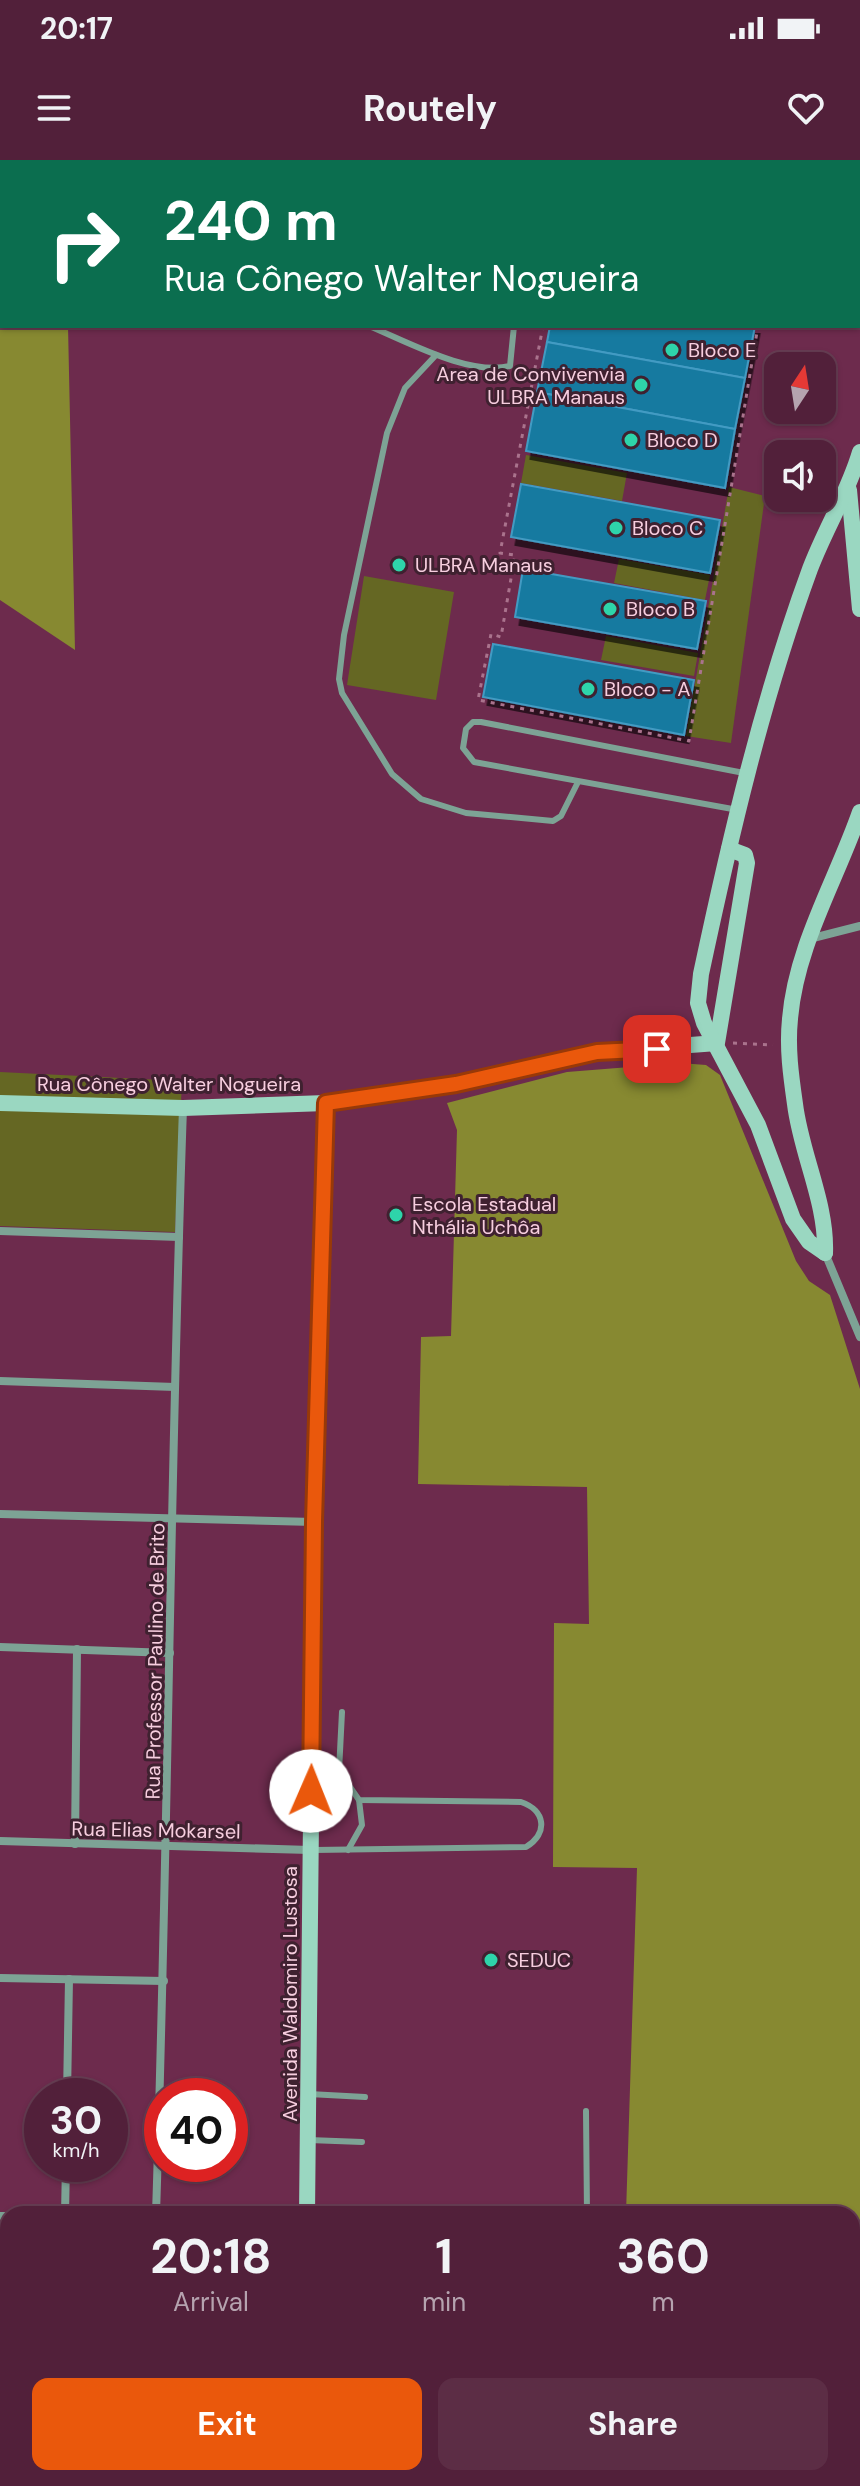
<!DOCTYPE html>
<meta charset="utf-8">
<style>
body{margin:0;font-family:"DM Sans",sans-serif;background:#5c2d45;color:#f1f3f6;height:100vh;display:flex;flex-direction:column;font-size:30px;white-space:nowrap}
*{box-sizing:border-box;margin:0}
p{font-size:26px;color:#b5a3af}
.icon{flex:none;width:44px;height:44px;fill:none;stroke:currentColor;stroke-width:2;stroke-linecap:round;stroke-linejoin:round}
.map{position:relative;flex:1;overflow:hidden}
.details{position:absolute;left:0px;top:2046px;width:860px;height:280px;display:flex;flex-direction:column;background:#52203a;border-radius:24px 24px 0 0;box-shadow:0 2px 6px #0004,0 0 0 2px #683e54}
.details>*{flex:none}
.top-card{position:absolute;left:0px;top:0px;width:860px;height:168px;box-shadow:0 2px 6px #0004,0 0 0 2px #683e54;background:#0b6e4f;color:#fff;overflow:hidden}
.needle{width:52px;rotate:12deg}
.tools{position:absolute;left:764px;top:192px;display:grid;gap:16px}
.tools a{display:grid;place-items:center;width:72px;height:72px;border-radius:16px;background:#52203a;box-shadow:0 2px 6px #0004,0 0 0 2px #683e54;font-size:40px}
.speed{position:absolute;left:24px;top:1918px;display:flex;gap:16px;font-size:40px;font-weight:700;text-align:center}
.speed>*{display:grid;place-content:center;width:104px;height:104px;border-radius:50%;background:#52203a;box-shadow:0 2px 6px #0004,0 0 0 2px #683e54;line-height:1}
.speed small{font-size:20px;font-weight:400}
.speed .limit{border:12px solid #d22;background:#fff;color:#111}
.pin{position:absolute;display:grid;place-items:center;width:68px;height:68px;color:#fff;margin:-34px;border-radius:16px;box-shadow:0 4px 12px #0006}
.me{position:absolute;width:88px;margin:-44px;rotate:1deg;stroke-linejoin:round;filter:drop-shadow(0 0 6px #0008)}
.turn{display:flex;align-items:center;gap:28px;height:168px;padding:0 32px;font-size:36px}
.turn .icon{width:104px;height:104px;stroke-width:2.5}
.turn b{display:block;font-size:56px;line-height:68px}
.eta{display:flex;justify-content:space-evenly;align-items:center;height:136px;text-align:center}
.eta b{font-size:48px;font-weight:700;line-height:56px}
.cta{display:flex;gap:16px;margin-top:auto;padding:16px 32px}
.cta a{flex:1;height:92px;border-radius:16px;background:#ea580c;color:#fff;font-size:32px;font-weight:700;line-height:92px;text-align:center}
.cta a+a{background:#5c2d45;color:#f1f3f6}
.status{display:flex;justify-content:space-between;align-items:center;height:56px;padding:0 40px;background:#52203a;direction:ltr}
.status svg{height:22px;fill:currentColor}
header{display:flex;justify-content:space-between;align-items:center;height:104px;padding:0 32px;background:#52203a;font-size:36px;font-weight:700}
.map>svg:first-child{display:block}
.green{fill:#656723}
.forest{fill:#878931}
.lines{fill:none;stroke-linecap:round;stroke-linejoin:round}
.stream{stroke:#332263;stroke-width:6}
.building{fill:#197aa0;stroke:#439bc3;stroke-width:2;filter:url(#shadow)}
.path{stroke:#aa738d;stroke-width:3;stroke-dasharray:4 6;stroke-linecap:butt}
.lane{stroke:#7da395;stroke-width:6}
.street{stroke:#7da395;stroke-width:8}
.secondary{stroke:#9ad7c1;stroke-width:16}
.route-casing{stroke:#983908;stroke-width:20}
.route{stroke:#ea580c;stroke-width:14}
.poi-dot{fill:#2ed4aa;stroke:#3f2130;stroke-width:3}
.labels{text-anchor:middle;stroke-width:6;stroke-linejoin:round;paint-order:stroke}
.poi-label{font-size:20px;fill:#f7cedf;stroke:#3f2130;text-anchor:start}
.street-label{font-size:20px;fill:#f7cedf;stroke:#3f2130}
</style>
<div class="status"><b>20:17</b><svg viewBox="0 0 49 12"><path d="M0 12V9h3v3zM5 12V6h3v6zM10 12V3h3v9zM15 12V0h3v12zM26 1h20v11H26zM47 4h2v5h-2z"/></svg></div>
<header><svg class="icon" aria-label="menu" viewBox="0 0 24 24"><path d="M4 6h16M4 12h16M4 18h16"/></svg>Routely<svg class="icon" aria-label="heart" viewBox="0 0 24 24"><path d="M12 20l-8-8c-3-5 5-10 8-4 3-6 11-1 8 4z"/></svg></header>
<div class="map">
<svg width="860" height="2326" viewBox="0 0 860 2326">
<defs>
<filter id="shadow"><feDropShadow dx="4.5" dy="8" stdDeviation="0" flood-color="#0009"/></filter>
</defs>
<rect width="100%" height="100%" fill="#6d2b4d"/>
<g class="green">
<polygon points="526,295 627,313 622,341 521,323"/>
<polygon points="729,327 765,336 731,583 686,576"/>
<polygon points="619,399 710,415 705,440 614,423"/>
<polygon points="364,416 454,432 436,540 347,525"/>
<polygon points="606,476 698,493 694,516 601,500"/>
<polygon points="0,912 182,921 175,1072 0,1066"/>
</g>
<g class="forest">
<polygon points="0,0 75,0 2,2 2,166 68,166 75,490 0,440"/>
<polygon points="680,903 706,905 720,915 796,1101 809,1121 830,1135 860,1229 860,2268 852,2269 852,2054 626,2054 637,1708 553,1707 554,1463 589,1464 587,1327 418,1324 421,1177 451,1176 457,970 447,943 567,912"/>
<polygon points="400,2318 646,2318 626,2326 401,2326"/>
</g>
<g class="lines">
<g class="stream">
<polyline points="852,2233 860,2232"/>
<polyline points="583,2326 601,2318"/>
</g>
</g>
<g class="building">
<polygon points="550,166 755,166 745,218 547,182"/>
<polygon points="547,182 745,218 735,269 537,232"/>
<polygon points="537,232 735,269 725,328 526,291"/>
<polygon points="521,324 720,360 710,413 511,377"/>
<polygon points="523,409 706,441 697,489 515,457"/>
<polygon points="493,484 694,520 684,575 483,537"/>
</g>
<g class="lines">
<g class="path">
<polyline points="543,166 500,393 515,395 501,477 491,474 478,540 689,581 758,166"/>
<polyline points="733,883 773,885"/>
</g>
<g class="lane">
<polyline points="570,0 579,2"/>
<polyline points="825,0 832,2"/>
<polyline points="359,2 359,0"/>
<polyline points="536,2 536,0"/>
<polyline points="677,2 677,0"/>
<polyline points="701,2 701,0"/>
<polyline points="767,2 768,0"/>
<polyline points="858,8 860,8"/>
<polyline points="858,127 860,128"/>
<path d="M369 166C408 182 469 216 510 206L514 166"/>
<polyline points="436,195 405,228 387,273 344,475 339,519 342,533 392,614 421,639 466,653 553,661 561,656 578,622"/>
<polyline points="738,650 474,602 463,588 466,569 473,562 481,562 744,613"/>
<path d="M314 1690 526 1687C549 1673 545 1650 521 1642L359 1640 339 1611 342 1552"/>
<polyline points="348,1690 362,1665 359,1640"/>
<polyline points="309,1934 365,1937"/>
<polyline points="586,1951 587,2054"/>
<polyline points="309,1980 362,1982"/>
<polyline points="705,2318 706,2326"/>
<polyline points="803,2318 805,2326"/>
</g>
<g class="street">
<polyline points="809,779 860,766"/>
<polyline points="0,1071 179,1077"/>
<polyline points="825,1093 860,1177"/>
<polyline points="0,1221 175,1227"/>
<polyline points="0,1354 314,1362"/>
<polyline points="0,1487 170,1493"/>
<polyline points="0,1681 310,1690"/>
<polyline points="75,1684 77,1489"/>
<polyline points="0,1818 164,1821"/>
<polyline points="67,1936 69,1819"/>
<polyline points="65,2054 66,2004"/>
<path d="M156 2054C168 1685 170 1317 183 948"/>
<polyline points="0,2056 8,2056"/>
<polyline points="852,2279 860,2278"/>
<polyline points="653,2326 683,2318"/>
</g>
<g class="secondary">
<polyline points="849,330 860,449"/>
<polyline points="0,943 183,948 326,943 456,924 597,892 717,883 747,703 745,695 729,689"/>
<path d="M825 1093 809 1082 793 1059 758 965 704 863 698 843 701 814C730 678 762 540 810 409 825 369 848 333 860 292"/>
<path d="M825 1093C827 1043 801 994 795 944 791 916 787 888 790 859 796 786 836 721 860 652"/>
<polyline points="307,2054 314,1362 326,943"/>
<polyline points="0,2204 8,2204"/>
<polyline points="273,2318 276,2326"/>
<polyline points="298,2326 298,2318"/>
</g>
</g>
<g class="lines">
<defs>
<polyline id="route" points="311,1631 314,1362 326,943 456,924 597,892 657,889"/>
</defs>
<use href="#route" class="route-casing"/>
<use href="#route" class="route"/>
</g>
<g class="poi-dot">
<circle cx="672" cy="190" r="8"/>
<circle cx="641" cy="225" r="8"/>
<circle cx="631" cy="280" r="8"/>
<circle cx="616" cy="368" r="8"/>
<circle cx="399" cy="405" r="8"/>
<circle cx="610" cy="449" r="8"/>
<circle cx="588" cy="529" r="8"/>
<circle cx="396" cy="1055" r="8"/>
<circle cx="491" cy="1800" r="8"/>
</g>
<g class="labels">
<g class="poi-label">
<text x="688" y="197">Bloco E</text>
<text x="625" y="221" text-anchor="end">Area de Convivenvia<tspan x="625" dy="23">ULBRA Manaus</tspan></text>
<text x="647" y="287">Bloco D</text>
<text x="632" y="375">Bloco C</text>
<text x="415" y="412">ULBRA Manaus</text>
<text x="626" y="456">Bloco B</text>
<text x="604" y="536">Bloco - A</text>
<text x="412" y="1051">Escola Estadual<tspan x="412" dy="23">Nthália Uchôa</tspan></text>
<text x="507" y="1807">SEDUC</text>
</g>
<g class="street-label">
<text x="169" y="931">Rua Cônego Walter Nogueira</text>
<text transform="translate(155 1501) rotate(-89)" y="7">Rua Professor Paulino de Brito</text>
<text transform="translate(156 1670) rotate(1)" y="7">Rua Elias Mokarsel</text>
<text transform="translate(290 1834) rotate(-90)" y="7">Avenida Waldomiro Lustosa</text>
</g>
</g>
</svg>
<div class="tools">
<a><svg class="needle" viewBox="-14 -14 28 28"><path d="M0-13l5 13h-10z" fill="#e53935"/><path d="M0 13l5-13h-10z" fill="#b5a3af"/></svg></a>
<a><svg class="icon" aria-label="sound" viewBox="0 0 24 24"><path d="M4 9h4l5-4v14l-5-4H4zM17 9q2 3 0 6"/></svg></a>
</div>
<div class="speed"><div>30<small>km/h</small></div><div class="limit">40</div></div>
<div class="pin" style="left:657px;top:889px;background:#d93025"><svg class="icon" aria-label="arrive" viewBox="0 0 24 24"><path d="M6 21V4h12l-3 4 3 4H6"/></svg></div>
<svg class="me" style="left:311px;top:1631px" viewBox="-20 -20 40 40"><circle r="19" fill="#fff"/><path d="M0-13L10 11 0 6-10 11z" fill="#ea580c"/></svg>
<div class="top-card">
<div class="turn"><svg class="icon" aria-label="right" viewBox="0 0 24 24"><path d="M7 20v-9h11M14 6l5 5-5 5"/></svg><div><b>240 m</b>Rua Cônego Walter Nogueira</div></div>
</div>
<section class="details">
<div class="eta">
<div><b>20:18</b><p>Arrival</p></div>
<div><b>1</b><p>min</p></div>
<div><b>360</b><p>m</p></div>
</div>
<div class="cta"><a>Exit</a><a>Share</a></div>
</section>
</div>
